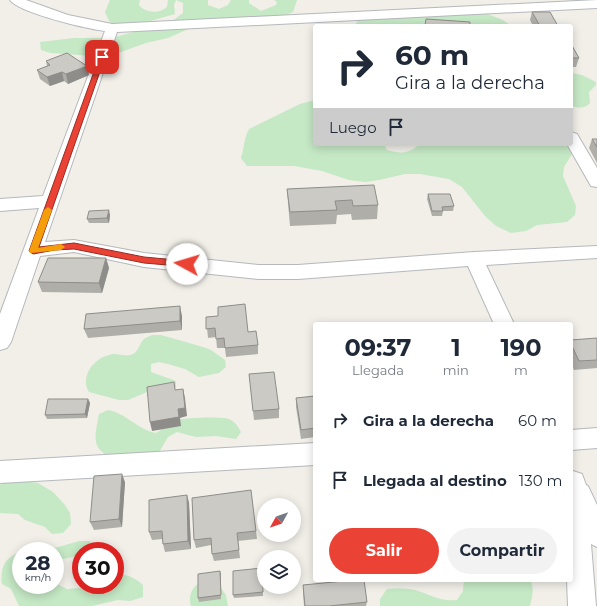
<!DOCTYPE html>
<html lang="es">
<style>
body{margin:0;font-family:Montserrat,sans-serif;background:#f2f2f3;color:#1f2937;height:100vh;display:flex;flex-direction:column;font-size:15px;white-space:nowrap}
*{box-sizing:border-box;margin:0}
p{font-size:13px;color:#747a83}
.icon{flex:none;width:22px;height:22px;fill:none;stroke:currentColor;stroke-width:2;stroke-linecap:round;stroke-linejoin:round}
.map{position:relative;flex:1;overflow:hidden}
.panel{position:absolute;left:313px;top:322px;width:260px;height:260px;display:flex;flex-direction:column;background:#fff;border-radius:4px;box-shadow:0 2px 10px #0003}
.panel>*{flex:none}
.banner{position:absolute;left:313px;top:24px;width:260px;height:122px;border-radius:4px;box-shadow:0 2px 10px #0003;background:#fff;color:#1f2937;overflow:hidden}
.needle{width:26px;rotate:230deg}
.tools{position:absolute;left:257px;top:498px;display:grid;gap:8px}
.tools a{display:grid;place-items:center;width:44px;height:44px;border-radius:50%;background:#fff;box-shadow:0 2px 10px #0003;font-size:20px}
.speed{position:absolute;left:12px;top:542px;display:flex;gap:8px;font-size:20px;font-weight:700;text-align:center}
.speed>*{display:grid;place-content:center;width:52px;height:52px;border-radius:50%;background:#fff;box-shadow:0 2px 10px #0003;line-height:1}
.speed small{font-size:10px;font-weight:400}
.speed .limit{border:6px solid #d22;background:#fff;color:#111}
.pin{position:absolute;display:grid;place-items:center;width:34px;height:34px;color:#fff;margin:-17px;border-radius:8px;box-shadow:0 2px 6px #0006}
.me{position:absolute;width:44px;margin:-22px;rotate:276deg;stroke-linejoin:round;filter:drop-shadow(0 0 3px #0008)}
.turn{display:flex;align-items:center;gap:14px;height:84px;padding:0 16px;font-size:18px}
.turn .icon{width:52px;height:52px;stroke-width:2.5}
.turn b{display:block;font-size:28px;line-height:34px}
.then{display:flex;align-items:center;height:38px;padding:0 16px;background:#0003;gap:8px;font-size:15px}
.eta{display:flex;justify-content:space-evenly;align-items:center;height:68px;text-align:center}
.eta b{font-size:24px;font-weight:700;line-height:28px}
.primary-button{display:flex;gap:8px;margin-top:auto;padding:8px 16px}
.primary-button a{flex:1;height:46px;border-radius:24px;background:#ea4335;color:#fff;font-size:16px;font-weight:700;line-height:46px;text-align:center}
.primary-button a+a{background:#f2f2f3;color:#1f2937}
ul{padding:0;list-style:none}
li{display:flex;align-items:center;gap:12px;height:60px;padding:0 16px}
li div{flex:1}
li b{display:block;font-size:15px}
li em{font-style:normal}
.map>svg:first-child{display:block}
.green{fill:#c5e8c5}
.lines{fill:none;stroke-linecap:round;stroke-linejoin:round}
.minor-casing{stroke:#b5b8bc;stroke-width:2}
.minor{fill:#fff;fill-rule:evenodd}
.wall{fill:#afaea9}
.shaded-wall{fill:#8f8d8a}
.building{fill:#cccac5;stroke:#8f8d8a}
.route{fill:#ea4335;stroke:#982c22}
.slow{fill:#f59e0b}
</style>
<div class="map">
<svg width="597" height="606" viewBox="0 0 597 606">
<rect width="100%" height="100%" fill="#f1efe8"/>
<g class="green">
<path d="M110 0H140L139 5C145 13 160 14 167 7L168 0H208V5L219 9 228 5 231 0H249V3L261 11 276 5 277 2 274 0H297L293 12 277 19 193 27 168 38 146 43 107 57 51 53 41 50 40 42 74 38H108L119 36 171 22 183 13V3L176 0 174 5 175 14 136 25H114L109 21 105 12Z"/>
<polygon points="378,10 399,10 485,13 503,20 511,26 422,26 402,24 385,26 354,26 361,16"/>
<path d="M571 73 582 75 596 82V85L589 92 590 103C585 109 578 108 571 106Z"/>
<path d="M315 100V144H384L387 150C401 154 408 154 420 144H571L577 146 564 167 563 176 576 206 575 215 567 222 537 225 526 231 511 233 496 226 485 216 462 187 449 179 420 174H405L379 180 365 182 349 180 322 171 294 166H247L241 158C244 148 244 138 249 129L300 104Z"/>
<path d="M152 335H161L203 347 211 350 225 360 226 367 219 373 199 377 185 369 168 364 159 362 151 364V372L176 381V388L147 392 128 400H119L89 392C80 377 93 359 109 355 117 352 125 358 133 354 139 351 139 344 144 339 146 338 149 336 152 335Z"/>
<path d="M108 410C126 413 138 430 156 433L164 428 170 420C182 419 222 415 231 420 236 423 238 427 241 432L236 439 216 436 196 437 177 432 168 437 158 454 121 466C94 447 92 448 99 414Z"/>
<polygon points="18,480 38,483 53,492 65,505 70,513 71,524 63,533 52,534 45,527 25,520 18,514 0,513 0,485 8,481"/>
<polygon points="79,541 91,541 87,551 81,551 81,555 63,559 55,564 55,551 29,551 55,548"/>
<path d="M21 552V585H55V583L67 589 79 588 85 585H115V575C127 574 134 577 143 585V597L130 601 118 600 92 606H19L11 589 2 584C0 567 5 557 21 552Z"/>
<path d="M464 580H530C535 588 532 597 530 606H380V599L387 589C395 588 402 588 410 589 428 592 437 602 457 600L463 591Z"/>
<path d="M199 583 221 588 226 595 228 606H191C188 597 191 589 199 583Z"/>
</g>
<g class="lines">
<defs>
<g id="minor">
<path d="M10 0H26L68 15 112 24 597 0V8L117 32 45 242 74 240 144 253 258 265H298L474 252 597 246V258L486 265 514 324H494L468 266 298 279H258L144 267 74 252 40 256 11 342 7 348 0 350V314L39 208 0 211V199L43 196 105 31C88 29 19 13 10 0Z"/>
<polygon points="571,132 577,134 597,168 597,187 591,186 567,144 571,144"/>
<polygon points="597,428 597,448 571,450 571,430"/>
<polygon points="315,443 315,465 0,483 0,461"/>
<polygon points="571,471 573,471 582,474 586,485 588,486 597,505 597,547 591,544 596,606 568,606 567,580 571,580"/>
</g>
</defs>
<use href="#minor" class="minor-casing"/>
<use href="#minor" class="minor"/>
</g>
<g class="wall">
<polygon points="532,12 558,26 533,26 530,20"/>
<polygon points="571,44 579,58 576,67 571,67"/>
<polygon points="46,61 89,75 68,84 64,81 50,86 40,79 37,70 47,66"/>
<polygon points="315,85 315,96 314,95 314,86"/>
<polygon points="592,139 597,139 597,163 589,148"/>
<polygon points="287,189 378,205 377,219 352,220 351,214 337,215 336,224 290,226 288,203"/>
<polygon points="428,194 454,206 453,211 443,211 442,216 432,216 427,199"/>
<polygon points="110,215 109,223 89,223 87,219"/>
<polygon points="106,258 109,268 102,293 42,292 38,282"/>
<polygon points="182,316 182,330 88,338 84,329"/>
<polygon points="206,317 248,332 258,345 258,354 226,357 225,348 217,348 216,337 208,338"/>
<polygon points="597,338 597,368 574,370 571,363 571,340"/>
<polygon points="249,374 279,409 279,418 254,420"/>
<polygon points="315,396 315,437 301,439 296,407 296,398"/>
<polygon points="88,399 90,403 87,418 47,419 45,415"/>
<polygon points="125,482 122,527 94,530 90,522"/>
<polygon points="251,490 257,539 238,541 240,558 214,561 212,554 211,545 196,548 194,540"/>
<polygon points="187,495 189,503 191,549 165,552 163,544 162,539 152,540 149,532"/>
<polygon points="262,568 263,596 234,598 233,595"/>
<polygon points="220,571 221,575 221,599 199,602 198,598"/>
<polygon points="344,580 387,580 387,581 364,582 367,602 366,606 304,606 303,592 303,585 344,581"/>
</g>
<g class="shaded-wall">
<polygon points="87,66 89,75 68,84 66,74"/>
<polygon points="62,72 64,81 50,86 47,77"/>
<polygon points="109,210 110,215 109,223 107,218"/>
<polygon points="106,258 109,268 102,293 99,283"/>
<polygon points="180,306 182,316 182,330 180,321"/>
<polygon points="183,389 185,398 187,416 180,418 181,426 152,431 150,422 178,409"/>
<polygon points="88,399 90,403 87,418 85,414"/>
<polygon points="122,474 125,482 122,527 119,519"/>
<polygon points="187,495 189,503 191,549 188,541"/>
<polygon points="220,571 221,575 221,599 221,595"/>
</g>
<g class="building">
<polygon points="532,12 550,12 558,26 540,26"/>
<polygon points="426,19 470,22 470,26 425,26"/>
<polygon points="571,44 579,58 571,58"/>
<polygon points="67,53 87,66 66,74 62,72 47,77 37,70 50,65 46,61"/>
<polygon points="592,139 597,139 597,147"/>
<polygon points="374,185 378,205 353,206 352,200 335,201 337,210 290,212 287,189"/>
<polygon points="428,194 450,194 454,206 442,207 443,211 432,211"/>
<polygon points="109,210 107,218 87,219 89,211"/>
<polygon points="48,258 106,258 99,283 38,282"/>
<polygon points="245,304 248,332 256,331 258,345 225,348 224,338 216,339 215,328 206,329 206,317 218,316 218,307"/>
<polygon points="180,306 180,321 84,329 86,314"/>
<polygon points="597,338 597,360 579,361 571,344 571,340"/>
<polygon points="274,372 279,409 253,411 249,374"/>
<polygon points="174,382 175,390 183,389 185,408 178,409 179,417 150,422 147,387"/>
<polygon points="315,396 315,428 301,430 296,398"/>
<polygon points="48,399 88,399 85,414 45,415"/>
<polygon points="122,474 119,519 90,522 94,476"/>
<polygon points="251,490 256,531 237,533 239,550 212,554 211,538 194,540 192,498"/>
<polygon points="187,495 188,541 163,544 162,531 149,532 149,500"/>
<polygon points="262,568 263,592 233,595 233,571"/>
<polygon points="220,571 221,595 198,598 198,574"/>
<polygon points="354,580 364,580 367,602 329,606 305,606 303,585"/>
</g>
<polygon class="route" points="100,55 105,57 39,247 74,243 144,257 187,261 190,262 191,264 190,267 144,263 74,249 55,250 33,254 29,251"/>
<polygon class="slow" points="48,207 52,210 38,248 61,244 65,247 61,250 30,253 29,251 44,210"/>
</svg>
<div class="tools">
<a><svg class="needle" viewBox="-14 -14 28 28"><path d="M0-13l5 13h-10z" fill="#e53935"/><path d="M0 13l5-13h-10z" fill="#747a83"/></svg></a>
<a><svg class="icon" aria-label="layers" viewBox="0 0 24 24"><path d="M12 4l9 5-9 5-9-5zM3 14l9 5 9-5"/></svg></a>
</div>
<div class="speed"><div>28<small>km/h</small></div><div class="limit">30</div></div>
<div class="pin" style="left:102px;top:57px;background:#d93025"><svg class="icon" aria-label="arrive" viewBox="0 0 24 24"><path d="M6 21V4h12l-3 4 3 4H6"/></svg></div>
<svg class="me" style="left:187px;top:264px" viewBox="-20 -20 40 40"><circle r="19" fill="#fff"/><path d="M0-13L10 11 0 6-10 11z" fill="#ea4335"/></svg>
<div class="banner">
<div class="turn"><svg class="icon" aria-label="right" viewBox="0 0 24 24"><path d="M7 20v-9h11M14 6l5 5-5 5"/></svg><div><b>60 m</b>Gira a la derecha</div></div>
<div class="then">Luego<svg class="icon" aria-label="arrive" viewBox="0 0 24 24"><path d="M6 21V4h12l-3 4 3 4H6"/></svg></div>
</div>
<section class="panel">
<div class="eta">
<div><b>09:37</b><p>Llegada</p></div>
<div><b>1</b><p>min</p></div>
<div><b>190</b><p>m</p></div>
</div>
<ul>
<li><svg class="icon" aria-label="right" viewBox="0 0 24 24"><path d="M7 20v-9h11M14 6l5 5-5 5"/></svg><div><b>Gira a la derecha</b></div><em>60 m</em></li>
<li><svg class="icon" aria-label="arrive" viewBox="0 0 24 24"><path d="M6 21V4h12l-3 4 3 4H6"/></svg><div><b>Llegada al destino</b></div><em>130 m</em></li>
</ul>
<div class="primary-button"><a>Salir</a><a>Compartir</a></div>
</section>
</div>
